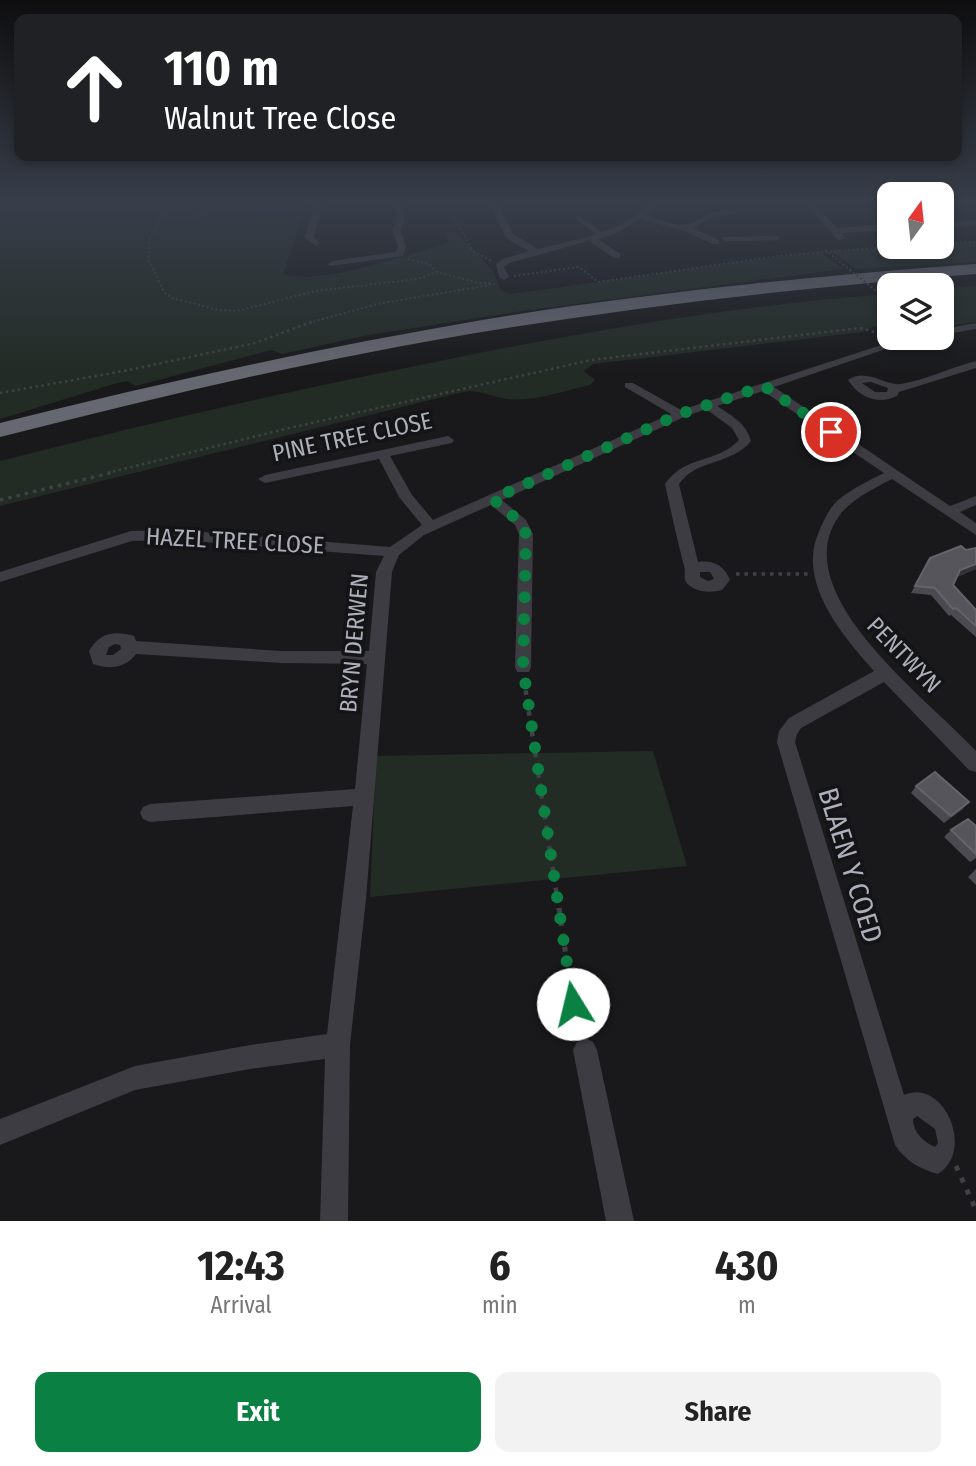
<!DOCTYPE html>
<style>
body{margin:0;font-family:"Fira Sans Condensed",sans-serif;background:#f2f2f2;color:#222;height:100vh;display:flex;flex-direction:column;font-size:26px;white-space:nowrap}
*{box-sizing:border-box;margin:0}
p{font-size:23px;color:#767676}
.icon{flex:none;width:38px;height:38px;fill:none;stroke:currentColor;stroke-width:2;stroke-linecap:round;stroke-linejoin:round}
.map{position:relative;height:1221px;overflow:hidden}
.sheet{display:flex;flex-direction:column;background:#fff;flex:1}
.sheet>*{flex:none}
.banner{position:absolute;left:14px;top:14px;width:948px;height:147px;border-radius:14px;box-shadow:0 4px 10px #0003;background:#202124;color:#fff;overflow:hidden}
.needle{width:46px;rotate:15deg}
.tools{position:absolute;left:877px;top:182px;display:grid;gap:14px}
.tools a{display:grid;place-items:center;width:77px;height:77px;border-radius:14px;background:#fff;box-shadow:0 4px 10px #0003;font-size:35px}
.pin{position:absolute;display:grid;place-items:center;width:60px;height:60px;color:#fff;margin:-30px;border:4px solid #fff;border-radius:50%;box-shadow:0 2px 7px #0007}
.me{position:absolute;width:77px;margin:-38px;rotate:351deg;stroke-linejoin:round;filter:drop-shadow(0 0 5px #0008)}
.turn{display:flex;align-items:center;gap:24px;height:147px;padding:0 35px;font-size:32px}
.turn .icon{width:91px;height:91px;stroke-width:2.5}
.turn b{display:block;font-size:49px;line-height:60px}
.eta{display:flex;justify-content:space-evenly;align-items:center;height:119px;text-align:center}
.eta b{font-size:42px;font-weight:700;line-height:49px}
.button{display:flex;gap:14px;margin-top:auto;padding:14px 35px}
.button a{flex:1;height:80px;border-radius:14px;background:#0b8043;color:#fff;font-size:28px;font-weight:700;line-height:80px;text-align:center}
.button a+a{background:#f2f2f2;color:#222}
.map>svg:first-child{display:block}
.green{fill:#232b25}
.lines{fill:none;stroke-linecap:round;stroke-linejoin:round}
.path-far4{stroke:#404147;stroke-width:2;stroke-dasharray:2 2.5;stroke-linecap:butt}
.path-far3{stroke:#404147;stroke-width:2.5;stroke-dasharray:2.5 3.5;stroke-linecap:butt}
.path-far2{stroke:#404147;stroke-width:3.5;stroke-dasharray:3.5 5;stroke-linecap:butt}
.path-far1{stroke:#404147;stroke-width:4.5;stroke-dasharray:4.5 6;stroke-linecap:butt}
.path{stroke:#404147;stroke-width:5;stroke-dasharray:5 8;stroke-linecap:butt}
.lane{stroke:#3c3c42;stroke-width:4.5}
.street{fill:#3c3c42;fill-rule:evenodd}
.highway{fill:#666871;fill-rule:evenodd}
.path-bridge{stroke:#404147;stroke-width:2;stroke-dasharray:2 2.5;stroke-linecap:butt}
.wall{fill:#4b4a50}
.shaded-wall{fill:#333236}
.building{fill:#56555b;stroke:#63636a;stroke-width:2}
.route{stroke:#0b8043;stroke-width:12;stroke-dasharray:0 21.6}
.labels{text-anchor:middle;stroke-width:7;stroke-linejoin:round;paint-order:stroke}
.street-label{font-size:24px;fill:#acaeba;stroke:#141416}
.near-street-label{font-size:28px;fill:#acaeba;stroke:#141416}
</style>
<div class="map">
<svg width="976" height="1221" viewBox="0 0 976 1221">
<rect width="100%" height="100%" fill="#19191b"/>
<g class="green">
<path d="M0 204H307L283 274C325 286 406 254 449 243L445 234 455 231 493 271 501 291 512 294 820 251 843 269 523 311 369 335 282 354 271 350 136 386 127 381 114 384 0 419Z"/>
<polygon points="976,242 976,262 856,269 829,250 942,247 942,244"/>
<polygon points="976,286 976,322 942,327 942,288"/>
<path d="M876 295 889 305V327L875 326 862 332 593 364 584 371 595 380 590 385C563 391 534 402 507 399 492 397 478 389 463 392L0 506V461C144 424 289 391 435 362 581 332 727 307 876 295Z"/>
<polygon points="653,751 687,866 370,897 376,756"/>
</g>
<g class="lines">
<g class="path-far4">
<polyline points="192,204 164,212 150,239 148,258 164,292 172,298 218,310 237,311 316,291 417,279 437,272 478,283 493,283"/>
<polyline points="447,204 472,250 491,261"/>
<polyline points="159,219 197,216 238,204"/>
<polyline points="942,244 976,242"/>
<polyline points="408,259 429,264 437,272"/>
<polyline points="514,276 579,267 598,282 779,256 889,247"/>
<polyline points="309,323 377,304 495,284"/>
</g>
<g class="path-far3">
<polyline points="0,393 124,371 255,343 314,321"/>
<polyline points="107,473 285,429 591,360 860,328 885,335"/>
</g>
<g class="path-far2">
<polyline points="0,500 114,472"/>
<polyline points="736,574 808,574"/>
</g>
<polyline class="path-far1" points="524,680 559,910"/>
<g class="path">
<polyline points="559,908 573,1004 580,1032"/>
<polyline points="956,1166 976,1210"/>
</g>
<g class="lane">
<polyline points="578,218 602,235"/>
<polyline points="725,239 777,238"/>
</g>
<g class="street">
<polygon points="314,204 322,204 314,237 320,243 316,246 305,238"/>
<polygon points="394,204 402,204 405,221 400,229 406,247 403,256 330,266 328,264 333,261 396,252 398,247 392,229 397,221"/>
<path d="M490 204H498L513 234 538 249C565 242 595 237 620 225 634 218 642 204 658 204L645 215C656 218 674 226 684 225 702 223 718 202 739 213L713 217 692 228 719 240V244H713L682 230 640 219 615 234 598 239 620 254V258H614L589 241 509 263 504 267 509 277 504 280 499 277 496 264 503 259 529 251 506 238Z"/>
<polygon points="806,204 814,204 837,228 889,224 889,230 841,233 845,238 838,240"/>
<polygon points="976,220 976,226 942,228 942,223"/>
<polygon points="976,323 976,329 942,335 942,329"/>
<path d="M903 338H918L774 387 950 506 976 496V505L960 512 976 523V535L892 479C875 488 856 497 843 511 777 589 930 700 976 751V772L969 770 884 682 801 728 797 734 795 742 904 1095C943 1077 976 1150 938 1174 919 1169 906 1161 895 1145L777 742 779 731 789 718 874 671C841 634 795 580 820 529 825 518 829 509 837 501 851 489 868 481 884 473L763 391 717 406C731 415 747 424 751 441 732 465 696 459 679 484L698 562C713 560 724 565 730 580L722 590C711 593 694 593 686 582 683 578 686 571 684 566 677 539 671 512 665 484 686 454 717 464 739 440L732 428 706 409 684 417 502 500 526 520 533 534 531 667 529 672H517L515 667 519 534 515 525 491 505 424 535 399 555 392 572 366 899 350 1045 348 1221H320L325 1059 250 1069 135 1090 0 1145V1119L135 1066 250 1045 327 1034 353 806 150 822 143 819 140 813 143 807 150 804 355 789 367 664 281 663 136 654C125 668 110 670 93 664L89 651C99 633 114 630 134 636L136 641 281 651H369L376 572 384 556 178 540 132 541 0 582V572L131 531 178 530 390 547 422 525 399 497 379 459 265 483 258 479 265 475 448 436 454 440 452 443 390 456 412 495 433 520 671 414 625 387V383H633L681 410ZM700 572H710L714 579 708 581 700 577ZM115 644 120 645 121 649 113 655H106L109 647ZM917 1116 935 1129 938 1143 935 1147C923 1142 913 1132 913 1119Z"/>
<path d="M976 361V368L899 392 897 396C877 405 860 398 848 380 866 367 884 386 901 384 926 380 952 367 976 361ZM871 382 888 388 887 392H875L862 383Z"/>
<polygon points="585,1038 593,1042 597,1050 634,1221 606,1221 573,1050 577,1042"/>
</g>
<path class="highway" d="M976 264V274C770 290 565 314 361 354 240 377 120 407 0 437V423C159 383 319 348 482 320 645 293 811 276 976 264Z"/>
<polyline class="path-bridge" points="825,250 889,301"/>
</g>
<g class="wall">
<polygon points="976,548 976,569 957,577 953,585 976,610 976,637 951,615 949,616 931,595 911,593 930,558"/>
<polygon points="916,786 963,809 944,823 911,793"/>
<polygon points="976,826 976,858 970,862 944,837 951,830"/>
<polygon points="976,869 976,885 968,877"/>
</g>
<g class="shaded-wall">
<polygon points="976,564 976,569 956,577 960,570"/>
<polygon points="969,802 963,809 944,823 951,816"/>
</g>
<g class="building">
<polygon points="961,546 966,550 976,548 976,564 960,570 953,585 976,610 976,626 956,608 953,609 935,588 915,586 930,558"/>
<polygon points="935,772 969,802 951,816 916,786"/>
<polygon points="968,819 976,826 976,854 951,830"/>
</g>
<linearGradient id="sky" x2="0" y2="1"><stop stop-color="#0e0e0f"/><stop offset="0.54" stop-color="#383e4a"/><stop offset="1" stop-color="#383e4a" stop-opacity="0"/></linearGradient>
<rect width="976" height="375" fill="url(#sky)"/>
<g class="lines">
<polyline class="route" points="573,1004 523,667 526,534 521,523 493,499 680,414 764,386 831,432"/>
</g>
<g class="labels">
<g class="street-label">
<text transform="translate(352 437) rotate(-12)" y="8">PINE TREE CLOSE</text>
<text transform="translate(235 541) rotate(3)" y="8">HAZEL TREE CLOSE</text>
<text transform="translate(354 643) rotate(-85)" y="8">BRYN DERWEN</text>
<text transform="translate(904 655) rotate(46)" y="8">PENTWYN</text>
</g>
<g class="near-street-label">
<text transform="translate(851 865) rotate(73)" y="10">BLAEN Y COED</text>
</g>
</g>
</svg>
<div class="tools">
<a><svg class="needle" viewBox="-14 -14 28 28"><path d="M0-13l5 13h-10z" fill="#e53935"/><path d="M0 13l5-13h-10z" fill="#767676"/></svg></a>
<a><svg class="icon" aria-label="layers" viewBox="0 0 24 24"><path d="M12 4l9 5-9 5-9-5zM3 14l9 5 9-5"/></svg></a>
</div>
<div class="pin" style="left:831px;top:432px;background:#d93025"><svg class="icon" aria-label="arrive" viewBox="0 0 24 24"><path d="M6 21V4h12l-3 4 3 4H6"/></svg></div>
<svg class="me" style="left:573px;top:1004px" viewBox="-20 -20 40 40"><circle r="19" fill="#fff"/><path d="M0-13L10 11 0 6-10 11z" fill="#0b8043"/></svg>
<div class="banner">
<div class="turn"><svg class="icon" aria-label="ahead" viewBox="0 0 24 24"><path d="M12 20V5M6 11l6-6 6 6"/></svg><div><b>110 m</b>Walnut Tree Close</div></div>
</div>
</div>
<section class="sheet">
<div class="eta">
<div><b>12:43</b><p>Arrival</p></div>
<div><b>6</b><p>min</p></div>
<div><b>430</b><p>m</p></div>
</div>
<div class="button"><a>Exit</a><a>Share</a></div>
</section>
